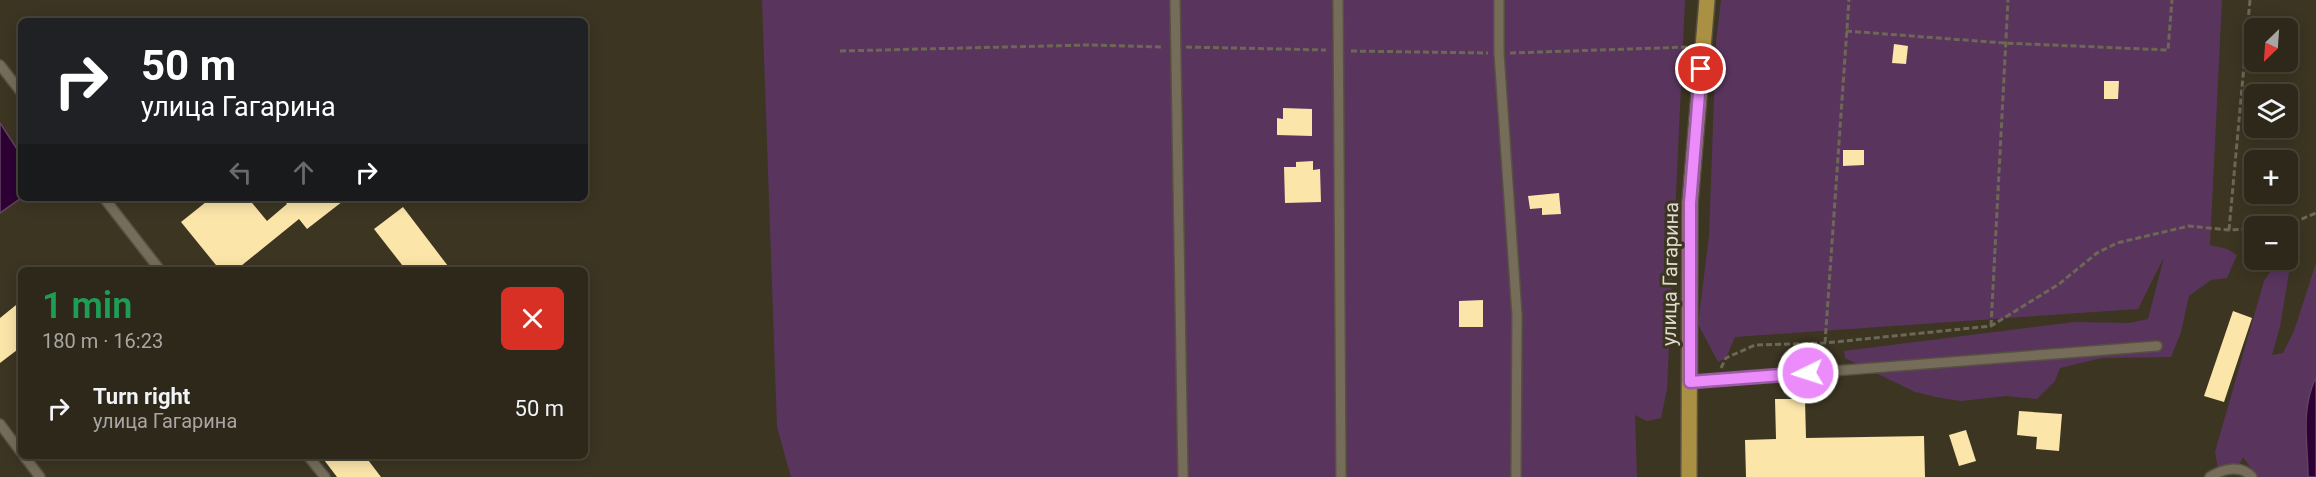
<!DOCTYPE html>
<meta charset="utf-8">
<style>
body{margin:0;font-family:Roboto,sans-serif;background:#353023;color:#f1f3f6;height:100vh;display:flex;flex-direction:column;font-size:22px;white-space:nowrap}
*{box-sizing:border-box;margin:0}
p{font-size:20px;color:#a7a6a2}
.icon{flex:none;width:33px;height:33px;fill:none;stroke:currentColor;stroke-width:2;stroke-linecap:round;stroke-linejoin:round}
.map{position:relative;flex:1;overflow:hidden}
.panel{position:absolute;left:18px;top:267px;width:570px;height:192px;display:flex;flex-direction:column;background:#2d281a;border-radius:9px;box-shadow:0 3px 15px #0003,0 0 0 2px #484439}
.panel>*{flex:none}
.top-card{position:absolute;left:18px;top:18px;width:570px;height:183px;border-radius:9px;box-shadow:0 3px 15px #0003,0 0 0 2px #484439;background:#202124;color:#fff;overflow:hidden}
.needle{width:39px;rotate:205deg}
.buttons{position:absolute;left:2244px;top:18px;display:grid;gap:12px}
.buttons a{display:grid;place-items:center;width:54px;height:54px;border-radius:9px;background:#2d281a;box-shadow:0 3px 15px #0003,0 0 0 2px #484439;font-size:30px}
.pin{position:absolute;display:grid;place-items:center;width:51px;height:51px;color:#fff;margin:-26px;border:3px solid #fff;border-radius:50%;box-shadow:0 2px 6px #0007}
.me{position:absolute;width:66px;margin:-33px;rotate:266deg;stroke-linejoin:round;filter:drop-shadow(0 0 4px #0008)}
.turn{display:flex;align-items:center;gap:21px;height:126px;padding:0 24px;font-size:27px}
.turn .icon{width:78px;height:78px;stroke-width:2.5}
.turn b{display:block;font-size:42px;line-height:51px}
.lanes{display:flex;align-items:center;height:57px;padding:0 24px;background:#0003;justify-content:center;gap:30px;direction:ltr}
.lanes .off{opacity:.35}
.round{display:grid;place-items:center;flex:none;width:63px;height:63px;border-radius:9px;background:#353023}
.head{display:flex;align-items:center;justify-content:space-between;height:102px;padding:0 24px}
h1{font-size:36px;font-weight:600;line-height:45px;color:#1e9e55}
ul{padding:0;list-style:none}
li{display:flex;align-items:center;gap:18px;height:78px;padding:0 24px}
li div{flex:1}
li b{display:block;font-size:22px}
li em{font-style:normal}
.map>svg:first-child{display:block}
.green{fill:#59355e}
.water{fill:#2d0134;stroke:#624262;stroke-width:1.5}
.building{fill:#fbe5a9}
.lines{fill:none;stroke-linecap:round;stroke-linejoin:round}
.lane-casing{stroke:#585141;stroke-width:12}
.primary-casing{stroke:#585141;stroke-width:18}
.path{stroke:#6d6756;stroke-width:3;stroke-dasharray:6 3;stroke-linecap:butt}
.lane{stroke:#756d59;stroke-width:9}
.primary{stroke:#aa9043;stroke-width:15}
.route-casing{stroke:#995ba3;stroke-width:15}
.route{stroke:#ec8cfb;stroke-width:10}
.labels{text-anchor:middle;stroke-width:6;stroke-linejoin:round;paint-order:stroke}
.street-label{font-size:20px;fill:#dfdbcf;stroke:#3c3522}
</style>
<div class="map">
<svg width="2316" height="477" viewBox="0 0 2316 477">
<rect width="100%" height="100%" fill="#3c3522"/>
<g class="green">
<polygon points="762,0 1685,0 1667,389 1661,418 1647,421 1635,415 1637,477 791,477 777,427"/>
<polygon points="1721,0 2222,0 2210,245 2227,249 2237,255 2227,278 2211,280 2189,296 2181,332 2171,357 2102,358 2060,368 2055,381 2037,399 2007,396 1961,401 1941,398 1915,392 1845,358 1844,351 2074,322 2129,323 2148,319 2164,257 2138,309 1735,337 1726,358 1718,362 1698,324 1709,236 1716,42"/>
<polygon points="2278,261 2284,264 2289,272 2280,327 2272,355 2283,353 2294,331 2316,263 2316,377 2306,410 2305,425 2308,477 2257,477 2243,457 2236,471 2228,475 2218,469 2215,452 2264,281"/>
</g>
<g class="water">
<polygon points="0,123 21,155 21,198 0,213"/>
<path d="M2316 377V477H2308C2308 442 2300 411 2316 377Z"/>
</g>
<g class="building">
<polygon points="1894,44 1908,46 1906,64 1892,63"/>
<polygon points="2104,81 2119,81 2118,99 2104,99"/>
<polygon points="1283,108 1312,109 1312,136 1277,135 1277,118 1283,119"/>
<polygon points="1843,150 1864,150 1864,165 1843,166"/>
<polygon points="1313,161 1313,170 1320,169 1321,202 1285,203 1284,167 1296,167 1296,162"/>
<polygon points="1559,193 1561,214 1542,215 1542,208 1530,209 1528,196"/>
<polygon points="211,198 248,198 267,221 287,204 282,198 347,198 307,229 299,219 236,270 220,270 181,222"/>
<polygon points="403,207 451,270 406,270 374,229"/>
<polygon points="1483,300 1483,327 1459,327 1459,301"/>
<polygon points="21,301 21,347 0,363 0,318"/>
<polygon points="2233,311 2252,318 2224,402 2204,396"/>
<polygon points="1775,399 1805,399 1806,438 1924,436 1925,477 1746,477 1745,440 1776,439"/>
<polygon points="2019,411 2062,414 2059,451 2036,449 2037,437 2017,435"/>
<polygon points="1966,430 1976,461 1959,466 1949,435"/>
<polygon points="321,456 365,456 381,477 337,477"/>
</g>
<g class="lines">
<defs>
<g id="lane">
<polyline points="1175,0 1183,477"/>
<polyline points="1338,0 1341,477"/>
<polyline points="1499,0 1499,53 1517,315 1516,477"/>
<polyline points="0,65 21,92"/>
<polyline points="104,198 160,270"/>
<polyline points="1690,382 2157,346"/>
<polyline points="0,424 21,452"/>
<polyline points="24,456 40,477"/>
<polyline points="308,456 325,477"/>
<path d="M2210 477C2222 469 2241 464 2252 477"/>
</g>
<polyline id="primary" points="1689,477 1690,203 1707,0"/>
</defs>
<use href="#lane" class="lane-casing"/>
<use href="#primary" class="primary-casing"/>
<g class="path">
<polyline points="1846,31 2004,43 2168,50 2172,0"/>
<polyline points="1186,47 1326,50"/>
<polyline points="840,51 1088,45 1164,47"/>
<polyline points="1351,51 1488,53"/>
<polyline points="1510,53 1689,47"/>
<polyline points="2285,226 2316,213"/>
<polyline points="2229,230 2250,0"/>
<polyline points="1991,326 2008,0"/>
<polyline points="1825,343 1849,0"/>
<polyline points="1721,368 1726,358 1755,345 1825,343 1991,326 2059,284 2097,253 2117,243 2189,226 2229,230 2254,229"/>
</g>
<use href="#lane" class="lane"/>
<use href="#primary" class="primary"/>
</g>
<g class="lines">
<defs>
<polyline id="route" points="1701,69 1690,203 1690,382 1808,373"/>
</defs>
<use href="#route" class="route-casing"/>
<use href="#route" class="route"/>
</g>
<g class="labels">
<g class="street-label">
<text transform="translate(1670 274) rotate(-89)" y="7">улица Гагарина</text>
</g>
</g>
</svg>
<div class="buttons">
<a><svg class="needle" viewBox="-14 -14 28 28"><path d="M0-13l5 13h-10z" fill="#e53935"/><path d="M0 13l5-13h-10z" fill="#a7a6a2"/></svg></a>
<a><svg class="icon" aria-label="layers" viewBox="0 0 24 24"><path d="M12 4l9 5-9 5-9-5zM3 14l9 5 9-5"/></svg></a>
<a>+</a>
<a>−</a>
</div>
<div class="pin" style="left:1701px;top:69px;background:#d93025"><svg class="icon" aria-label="arrive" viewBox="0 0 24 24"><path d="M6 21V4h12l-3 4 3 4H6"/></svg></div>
<svg class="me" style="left:1808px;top:373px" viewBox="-20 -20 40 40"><circle r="17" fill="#ec8cfb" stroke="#fff" stroke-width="3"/><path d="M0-11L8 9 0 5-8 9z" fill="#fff"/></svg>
<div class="top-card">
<div class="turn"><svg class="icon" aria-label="right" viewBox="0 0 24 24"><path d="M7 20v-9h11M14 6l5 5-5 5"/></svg><div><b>50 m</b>улица Гагарина</div></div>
<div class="lanes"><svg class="icon off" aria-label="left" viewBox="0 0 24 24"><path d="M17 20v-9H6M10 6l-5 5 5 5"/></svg><svg class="icon off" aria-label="ahead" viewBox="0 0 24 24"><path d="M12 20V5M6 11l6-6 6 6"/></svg><svg class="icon" aria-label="right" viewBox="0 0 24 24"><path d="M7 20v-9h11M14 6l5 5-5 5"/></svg></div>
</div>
<section class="panel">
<div class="head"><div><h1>1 min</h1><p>180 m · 16:23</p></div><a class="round" style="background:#d93025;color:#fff"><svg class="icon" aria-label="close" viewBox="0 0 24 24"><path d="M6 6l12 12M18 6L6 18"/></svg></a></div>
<ul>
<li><svg class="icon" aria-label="right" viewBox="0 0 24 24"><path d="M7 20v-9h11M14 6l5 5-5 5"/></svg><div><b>Turn right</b><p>улица Гагарина</p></div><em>50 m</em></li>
</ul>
</section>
</div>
